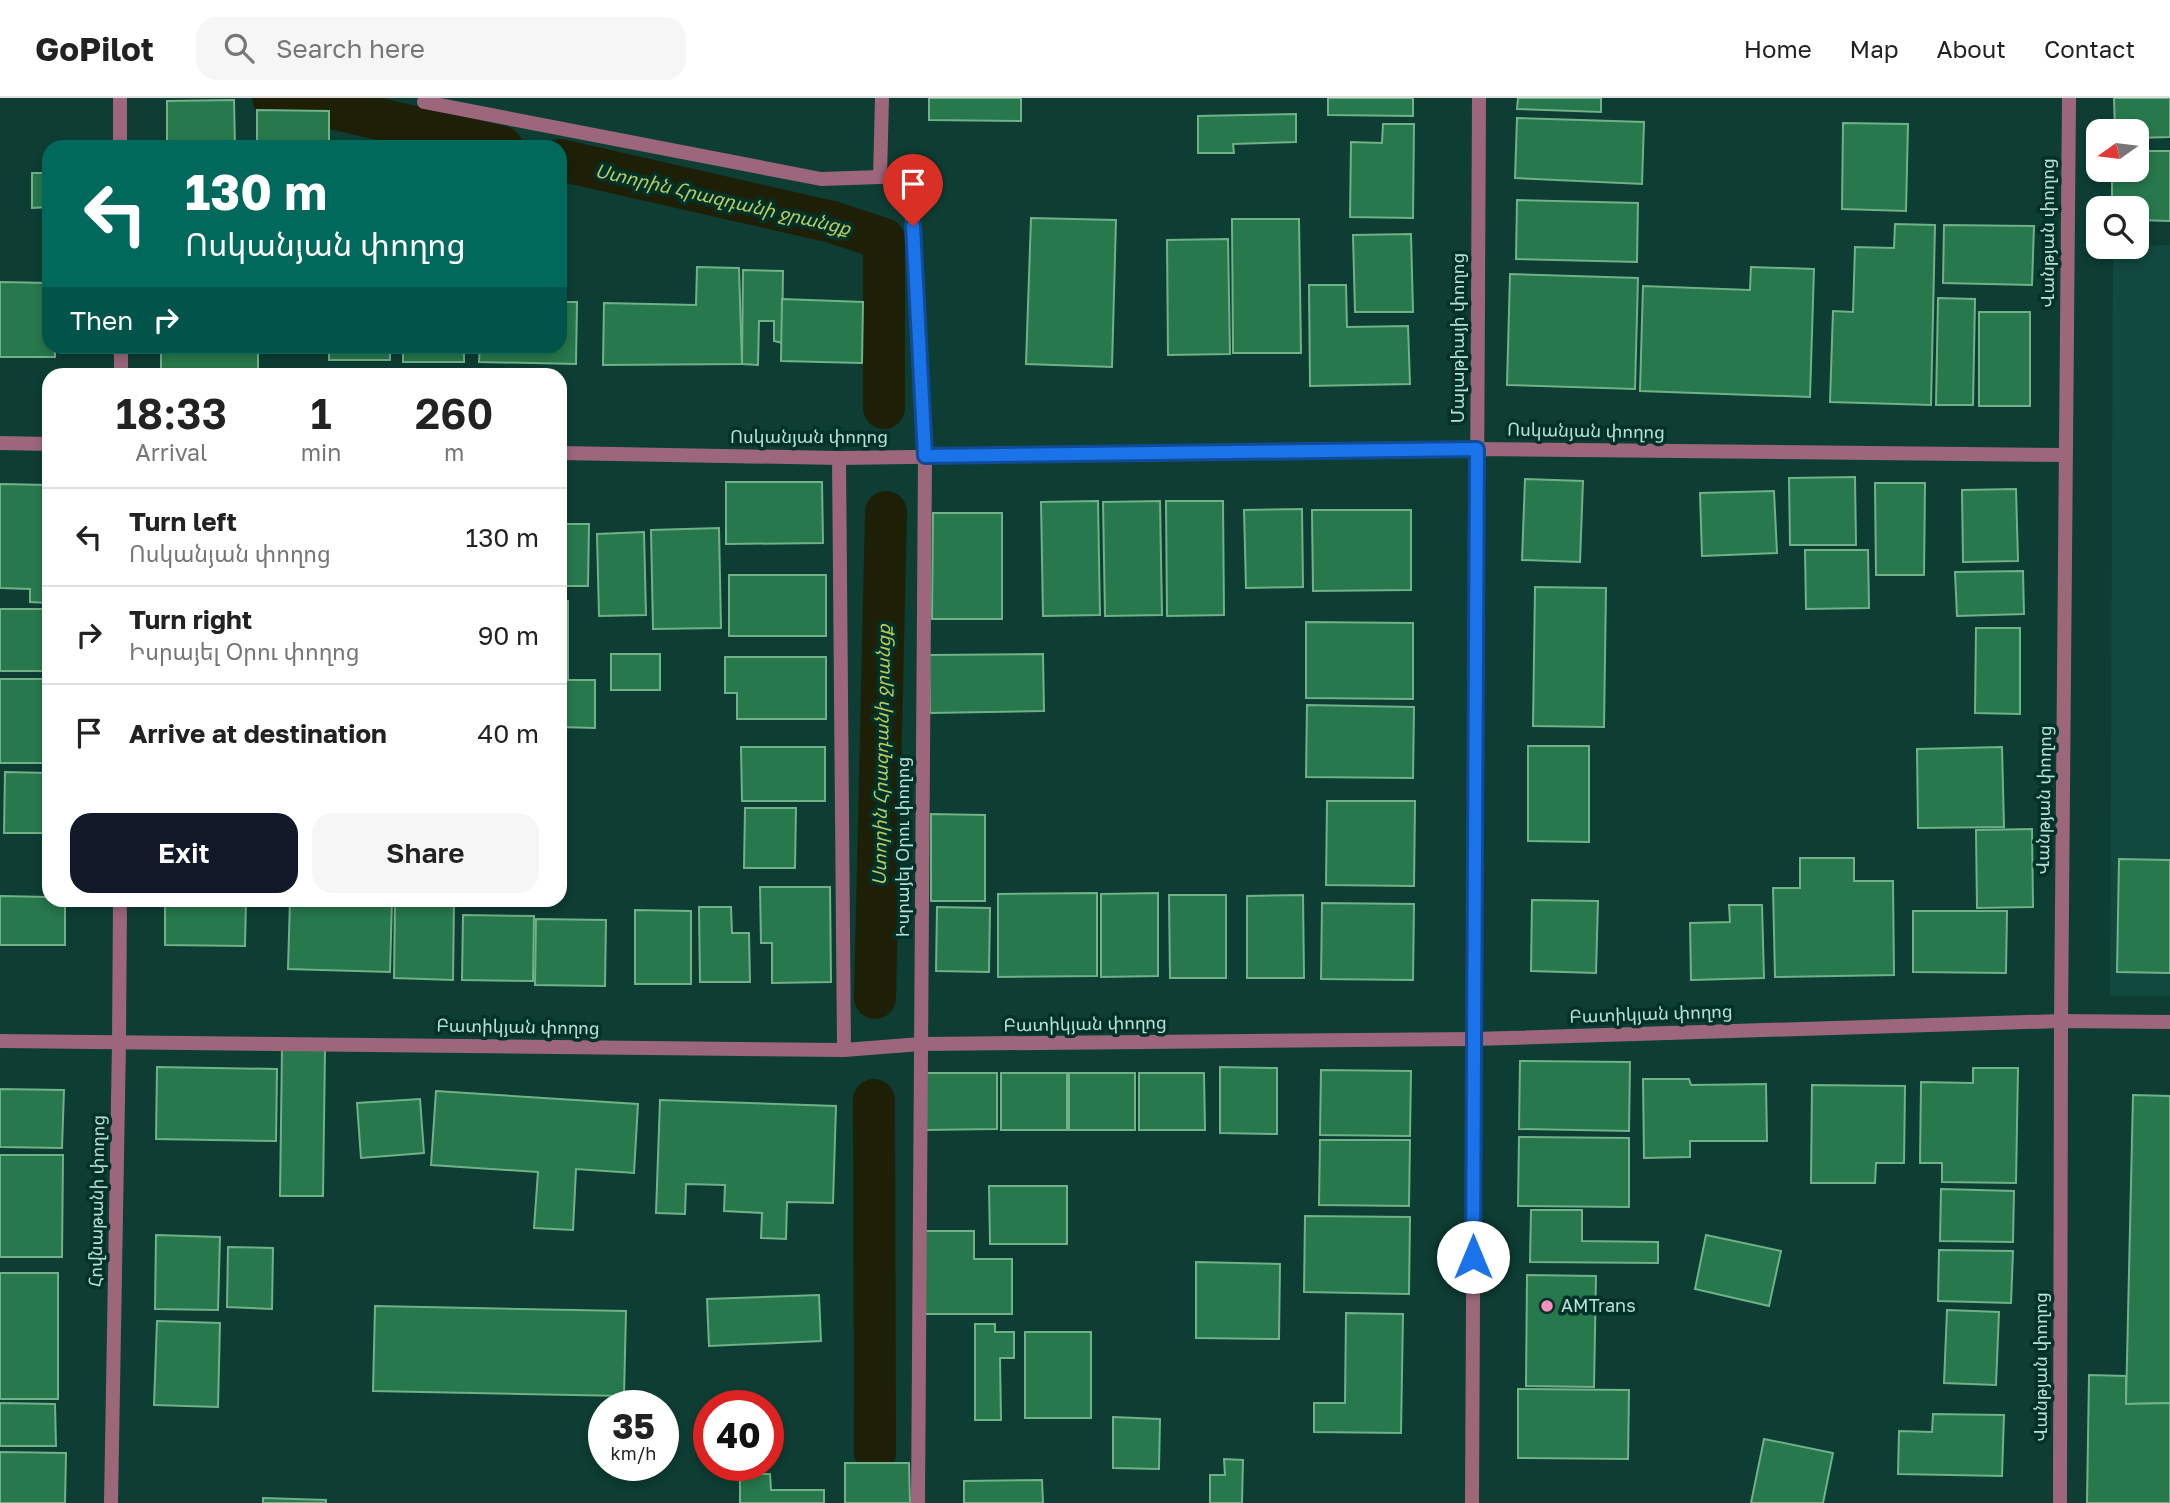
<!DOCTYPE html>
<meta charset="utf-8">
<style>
body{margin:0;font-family:"Golos Text","Noto Sans Armenian",sans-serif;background:#f6f6f6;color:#222;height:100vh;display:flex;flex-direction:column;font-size:26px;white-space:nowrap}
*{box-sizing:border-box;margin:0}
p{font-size:23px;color:#767676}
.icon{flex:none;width:38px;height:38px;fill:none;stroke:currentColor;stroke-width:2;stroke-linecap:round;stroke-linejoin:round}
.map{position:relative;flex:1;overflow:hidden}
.details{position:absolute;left:42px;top:270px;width:525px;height:539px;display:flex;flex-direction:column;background:#fff;border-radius:21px;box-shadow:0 4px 10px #0003}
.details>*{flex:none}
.top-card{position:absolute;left:42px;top:42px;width:525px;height:214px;border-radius:21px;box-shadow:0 4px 10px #0003;background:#00695c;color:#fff;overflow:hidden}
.needle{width:46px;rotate:256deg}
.buttons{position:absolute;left:2086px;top:21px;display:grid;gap:14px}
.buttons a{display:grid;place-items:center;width:63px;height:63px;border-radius:14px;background:#fff;box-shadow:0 4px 10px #0003;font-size:35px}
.speed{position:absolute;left:588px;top:1292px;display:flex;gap:14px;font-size:35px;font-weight:700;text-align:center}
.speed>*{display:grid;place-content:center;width:91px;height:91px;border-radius:50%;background:#fff;box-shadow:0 4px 10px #0003;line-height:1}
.speed small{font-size:18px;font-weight:400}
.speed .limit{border:10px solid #d22;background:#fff;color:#111}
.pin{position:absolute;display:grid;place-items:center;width:60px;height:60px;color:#fff;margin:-72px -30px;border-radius:50% 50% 50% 0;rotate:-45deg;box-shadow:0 0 7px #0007}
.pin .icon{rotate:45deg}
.me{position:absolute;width:77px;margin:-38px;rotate:0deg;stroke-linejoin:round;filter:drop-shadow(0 0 5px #0008)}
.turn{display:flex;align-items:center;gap:24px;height:147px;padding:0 28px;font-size:32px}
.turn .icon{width:91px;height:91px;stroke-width:2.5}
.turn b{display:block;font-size:49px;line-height:60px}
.then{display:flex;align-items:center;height:66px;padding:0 28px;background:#0003;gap:14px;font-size:26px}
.eta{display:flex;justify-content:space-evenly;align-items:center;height:119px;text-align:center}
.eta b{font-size:42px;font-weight:600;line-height:49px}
.button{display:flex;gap:14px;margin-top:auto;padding:14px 28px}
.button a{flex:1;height:80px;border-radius:21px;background:#111827;color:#fff;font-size:28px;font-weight:600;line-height:80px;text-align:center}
.button a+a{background:#f6f6f6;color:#222}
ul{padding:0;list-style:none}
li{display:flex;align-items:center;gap:21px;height:98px;padding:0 28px;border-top:2px solid #e0e0e0}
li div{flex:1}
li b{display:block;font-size:26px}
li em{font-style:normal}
header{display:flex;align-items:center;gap:42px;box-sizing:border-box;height:98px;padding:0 35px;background:#fff;border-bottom:2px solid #e0e0e0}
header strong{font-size:33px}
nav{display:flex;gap:38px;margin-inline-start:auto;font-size:24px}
.search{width:490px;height:63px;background:#f6f6f6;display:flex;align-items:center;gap:18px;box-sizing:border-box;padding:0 24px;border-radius:21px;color:#767676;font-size:26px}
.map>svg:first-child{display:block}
.built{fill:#12493e}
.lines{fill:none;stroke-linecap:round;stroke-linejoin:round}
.canal{stroke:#1d2007;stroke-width:42}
.building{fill:#27784c;stroke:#71b188;stroke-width:2}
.service{stroke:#9c667b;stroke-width:14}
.minor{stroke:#9c667b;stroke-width:14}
.tertiary{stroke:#9c667b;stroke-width:14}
.route-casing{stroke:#114b97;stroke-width:18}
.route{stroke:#1a73e8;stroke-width:12}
.poi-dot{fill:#fe8ebb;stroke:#003229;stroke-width:2.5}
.labels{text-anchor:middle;stroke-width:7;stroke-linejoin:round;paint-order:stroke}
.street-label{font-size:18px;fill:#b8e0d4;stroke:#003229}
.poi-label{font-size:18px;fill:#b8e0d4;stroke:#003229;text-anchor:start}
.water-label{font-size:19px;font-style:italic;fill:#bcca5c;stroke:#003229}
</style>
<header>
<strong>GoPilot</strong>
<div class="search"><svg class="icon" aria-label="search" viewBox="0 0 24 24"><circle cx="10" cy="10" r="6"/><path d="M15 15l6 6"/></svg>Search here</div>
<nav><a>Home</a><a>Map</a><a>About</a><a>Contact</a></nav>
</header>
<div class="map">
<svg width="2170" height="1405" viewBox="0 0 2170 1405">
<rect width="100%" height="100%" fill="#0d3d33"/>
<polygon class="built" points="2170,147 2170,898 2110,898 2113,149"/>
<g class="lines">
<g class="canal">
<polyline points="273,0 336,11 502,49"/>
<polyline points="560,62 832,124 884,141 884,310"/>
<polyline points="875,900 886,414"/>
<polyline points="874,1002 875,1355"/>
</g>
</g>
<g class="building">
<polygon points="929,0 1021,0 1021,23 929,22"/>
<polygon points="1328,0 1413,0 1413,18 1328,17"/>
<polygon points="1518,0 1601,0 1601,14 1517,11"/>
<polygon points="2114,0 2170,0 2170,39 2137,40 2137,33 2115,33"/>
<polygon points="234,2 235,49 167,49 167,3"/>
<polygon points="257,12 329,13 329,49 257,49"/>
<polygon points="1296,16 1296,44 1233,46 1234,55 1198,55 1198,18"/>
<polygon points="1517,20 1644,24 1642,86 1515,80"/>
<polygon points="1843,25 1908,26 1906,113 1842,111"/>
<polygon points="1383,26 1414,26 1413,120 1350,119 1351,44 1382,45"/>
<polygon points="388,43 388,49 334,49 333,45"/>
<polygon points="2137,53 2170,53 2170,123 2137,122 2137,110 2112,110 2112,72 2137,72"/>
<polygon points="32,75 49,75 49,109 32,110"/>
<polygon points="1517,102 1638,105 1637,164 1516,161"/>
<polygon points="1031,120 1116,122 1112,269 1026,266"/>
<polygon points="1232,121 1299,121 1301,255 1233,255"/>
<polygon points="1895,126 1935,127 1931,307 1830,304 1833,213 1853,214 1855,149 1894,150"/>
<polygon points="1944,127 2034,128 2032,187 1943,185"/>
<polygon points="1411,136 1413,214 1355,214 1353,137"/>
<polygon points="1228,141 1230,256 1168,257 1167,142"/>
<polygon points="697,169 739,170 742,266 603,267 604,205 696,207"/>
<polygon points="1751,169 1814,171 1810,299 1640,293 1643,188 1750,192"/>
<polygon points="743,172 783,173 782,245 774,243 774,223 759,223 758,267 742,266"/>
<polygon points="1510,176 1638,180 1635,291 1507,287"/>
<polygon points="0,184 49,185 49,248 55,248 55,259 0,259"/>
<polygon points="1309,187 1346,187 1347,229 1408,228 1410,286 1310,288"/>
<polygon points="1938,200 1975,201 1973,307 1936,307"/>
<polygon points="782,201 863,204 862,265 781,263"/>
<polygon points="560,204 577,204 576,266 479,264 480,248 560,248"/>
<rect x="1979" y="214" width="51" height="94"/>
<rect x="161" y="248" width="97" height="28"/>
<rect x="329" y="248" width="61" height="14"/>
<rect x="403" y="248" width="61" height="16"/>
<polygon points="1855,379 1856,447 1790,447 1789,380"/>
<polygon points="1525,381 1583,383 1580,464 1522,462"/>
<polygon points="726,384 822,384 823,445 726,446"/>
<polygon points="1875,385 1925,385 1924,477 1876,477"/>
<polygon points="0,386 49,387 49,505 30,504 30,491 0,490"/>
<polygon points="2016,391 2018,463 1963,464 1962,392"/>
<polygon points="1774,393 1777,455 1702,458 1700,395"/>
<polygon points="1098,403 1100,517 1043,518 1041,404"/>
<polygon points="1160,403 1162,517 1105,518 1103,404"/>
<polygon points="1166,403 1223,403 1224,517 1167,518"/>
<polygon points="1302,411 1303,489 1246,490 1244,412"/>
<polygon points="1312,412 1411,412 1411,492 1313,493"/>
<polygon points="933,415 1002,415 1002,521 932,521"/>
<polygon points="560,426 589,426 588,488 560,488"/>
<polygon points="719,430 721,530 653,531 651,432"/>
<polygon points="644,434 646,517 599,518 597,436"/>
<polygon points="1805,452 1868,452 1869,510 1806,511"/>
<polygon points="2023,473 2024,516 1957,518 1955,474"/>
<rect x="729" y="477" width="97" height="61"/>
<polygon points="1535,489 1606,490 1604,629 1533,628"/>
<polygon points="560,503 568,503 568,582 595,582 595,630 560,629"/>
<rect x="0" y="511" width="49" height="62"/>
<polygon points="1306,524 1413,525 1413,601 1306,600"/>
<polygon points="1976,530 2020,530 2020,616 1975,615"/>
<rect x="611" y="556" width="49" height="36"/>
<polygon points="1043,556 1044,613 930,615 929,557"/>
<polygon points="725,559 826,559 826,621 737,621 737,595 725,595"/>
<rect x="0" y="581" width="49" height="84"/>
<polygon points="1307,607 1414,609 1413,680 1306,679"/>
<polygon points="1528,648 1589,648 1589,744 1528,743"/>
<polygon points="741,649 825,649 825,703 742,703"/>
<polygon points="2002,649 2004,729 1918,730 1917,651"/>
<polygon points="5,674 49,675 49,735 4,735"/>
<polygon points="1327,703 1415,703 1414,788 1326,787"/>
<polygon points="745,710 796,710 795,770 744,770"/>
<polygon points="931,716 985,717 985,803 931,803"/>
<polygon points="2032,731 2033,809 1977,810 1976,732"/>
<polygon points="1800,760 1854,760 1854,783 1893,783 1894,877 1775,879 1773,790 1800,790"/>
<polygon points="2119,761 2170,762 2170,875 2117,874"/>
<polygon points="760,789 830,789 831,884 772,885 772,845 761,845"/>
<polygon points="1097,795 1097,878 998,879 998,796"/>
<polygon points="1158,795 1158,878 1101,879 1101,796"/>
<polygon points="1169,797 1226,797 1226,880 1170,880"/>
<polygon points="1303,797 1304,880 1247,880 1247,798"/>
<polygon points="0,798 49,799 49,802 65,802 65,847 0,847"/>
<polygon points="165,802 246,802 245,848 165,847"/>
<polygon points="290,802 392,802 390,874 288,871"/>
<polygon points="395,802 454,802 453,882 394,880"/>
<polygon points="1532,802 1598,803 1596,875 1531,873"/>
<polygon points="1322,805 1414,806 1413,882 1321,881"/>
<polygon points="1729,807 1762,807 1764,880 1691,882 1690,825 1730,824"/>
<polygon points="699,809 731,809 732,835 749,835 750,884 700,884"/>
<polygon points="937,809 990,810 989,874 936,873"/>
<polygon points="635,812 691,813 691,886 635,886"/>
<polygon points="1913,813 2007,813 2006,875 1913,874"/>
<polygon points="463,817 534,818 533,883 462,882"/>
<polygon points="536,821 606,822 605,888 535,887"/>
<polygon points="282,951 325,951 323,1098 280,1098"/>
<polygon points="1520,963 1630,964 1629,1033 1519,1031"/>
<polygon points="157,969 277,971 276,1043 156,1041"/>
<polygon points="1220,969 1277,970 1277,1036 1220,1035"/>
<polygon points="1973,970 2018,970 2016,1085 1942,1084 1942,1065 1920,1065 1921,984 1973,985"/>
<polygon points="1321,972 1411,973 1410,1038 1320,1037"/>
<polygon points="925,975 997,975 997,1031 925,1032"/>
<rect x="1001" y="975" width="66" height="57"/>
<rect x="1069" y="975" width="66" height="57"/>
<polygon points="1139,975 1204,975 1205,1032 1139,1032"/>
<polygon points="1643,981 1689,981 1691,987 1766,986 1767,1043 1690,1043 1690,1059 1644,1060"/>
<polygon points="1812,987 1905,988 1904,1065 1876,1065 1875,1085 1811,1085"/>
<polygon points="0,991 64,992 62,1050 0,1049"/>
<polygon points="436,993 638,1006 634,1075 576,1071 573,1132 534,1130 538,1074 431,1067"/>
<polygon points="2133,997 2170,998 2170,1305 2126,1306"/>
<polygon points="420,1001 424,1055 361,1060 357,1005"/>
<polygon points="660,1002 836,1008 833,1105 787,1104 786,1141 761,1140 762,1115 724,1113 725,1087 686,1086 685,1116 656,1115"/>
<polygon points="1519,1039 1629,1040 1629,1109 1518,1108"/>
<polygon points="1320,1042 1410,1042 1409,1108 1319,1107"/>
<polygon points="0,1057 63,1057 62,1159 0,1159"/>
<polygon points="989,1088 1067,1088 1067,1146 990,1146"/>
<polygon points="1941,1091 2014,1093 2013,1144 1940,1143"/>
<polygon points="1531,1112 1582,1112 1582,1143 1658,1144 1658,1165 1530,1164"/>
<polygon points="1305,1118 1410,1119 1409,1196 1304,1194"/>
<polygon points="924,1133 974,1133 974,1161 1012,1161 1012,1216 924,1216"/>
<polygon points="156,1137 220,1139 218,1212 155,1211"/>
<polygon points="1706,1137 1781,1153 1769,1208 1695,1191"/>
<polygon points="228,1149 273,1150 272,1211 227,1209"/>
<polygon points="1939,1152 2013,1153 2011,1205 1938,1203"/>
<polygon points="1196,1164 1280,1166 1279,1241 1196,1240"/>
<rect x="0" y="1175" width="58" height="126"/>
<polygon points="1527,1177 1596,1178 1594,1289 1526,1288"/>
<polygon points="819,1197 821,1243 709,1248 707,1201"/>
<polygon points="375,1208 626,1213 624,1298 373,1293"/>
<polygon points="1947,1212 1999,1214 1996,1287 1944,1285"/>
<polygon points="1346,1215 1403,1216 1401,1335 1314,1334 1314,1305 1345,1305"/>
<polygon points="157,1223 220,1225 218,1309 154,1307"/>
<polygon points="975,1226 995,1226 995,1234 1014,1234 1014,1260 1000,1260 1001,1322 975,1322"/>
<rect x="1025" y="1234" width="66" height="86"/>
<polygon points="2089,1277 2126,1278 2126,1306 2170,1305 2170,1405 2087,1405"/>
<polygon points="1518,1291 1629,1292 1628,1361 1518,1360"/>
<polygon points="0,1305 55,1306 56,1348 0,1348"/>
<polygon points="1933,1316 2004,1317 2002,1378 1898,1376 1899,1333 1932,1334"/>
<polygon points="1113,1319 1160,1321 1159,1371 1113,1370"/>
<polygon points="1764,1341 1833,1355 1823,1405 1751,1405"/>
<polygon points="0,1354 66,1355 65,1405 0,1405"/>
<polygon points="1224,1361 1243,1362 1242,1405 1210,1405 1210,1377 1225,1377"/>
<polygon points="845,1365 909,1365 910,1405 845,1405"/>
<polygon points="740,1376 770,1376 771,1392 824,1392 824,1405 740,1405"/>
<polygon points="1042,1382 1043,1405 964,1405 964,1383"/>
<polygon points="263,1400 326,1402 326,1405 263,1405"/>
</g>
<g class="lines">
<g class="service">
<polyline points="424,4 821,81 880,79"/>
<polyline points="839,360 844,952"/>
</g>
<g class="minor">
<polyline points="120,0 120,49"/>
<polyline points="882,0 880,79 910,77 925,358 918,1405"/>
<polyline points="121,248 121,276"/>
<polyline points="0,345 49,346"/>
<polyline points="560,355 839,360 1477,351 2066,357"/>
<polyline points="0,943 844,952 921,946 1474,941 2061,923 2170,924"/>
<polyline points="111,1405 119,944 120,802"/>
</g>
<g class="tertiary">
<polyline points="1472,1405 1479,0"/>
<polyline points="2060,1405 2061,923 2069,0"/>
</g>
</g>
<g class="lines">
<defs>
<polyline id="route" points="913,128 925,358 1477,351 1473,1159"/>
</defs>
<use href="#route" class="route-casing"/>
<use href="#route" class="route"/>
</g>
<circle class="poi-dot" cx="1547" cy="1208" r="7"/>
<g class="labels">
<g class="street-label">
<text transform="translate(2048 135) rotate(-90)" y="6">Վանթյան փողոց</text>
<text transform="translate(1458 240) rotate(-90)" y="6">Մալաթիայի փողոց</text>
<text transform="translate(1586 333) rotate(1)" y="6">Ոսկանյան փողոց</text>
<text x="809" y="345">Ոսկանյան փողոց</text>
<text transform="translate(2044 702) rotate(-89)" y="6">Վանթյան փողոց</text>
<text transform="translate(903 749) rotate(-90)" y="6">Իսրայել Օրու փողոց</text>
<text transform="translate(1651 916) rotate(-2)" y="6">Բատիկյան փողոց</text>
<text transform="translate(1085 926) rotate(-1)" y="6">Բատիկյան փողոց</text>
<text transform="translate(518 929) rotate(1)" y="6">Բատիկյան փողոց</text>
<text transform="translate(97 1103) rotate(-89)" y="6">Հովնաթանի փողոց</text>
<text transform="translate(2041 1269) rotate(-90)" y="6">Վանթյան փողոց</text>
</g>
<g class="poi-label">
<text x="1561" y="1214">AMTrans</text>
</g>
<g class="water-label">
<text transform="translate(723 101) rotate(13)" y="7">Ստորին Հրազդանի ջրանցք</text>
<text transform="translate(881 657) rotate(-89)" y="7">Ստորին Հրազդանի ջրանցք</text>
</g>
</g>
</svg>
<div class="buttons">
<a><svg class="needle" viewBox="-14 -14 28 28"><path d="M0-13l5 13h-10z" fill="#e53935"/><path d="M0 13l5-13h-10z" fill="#767676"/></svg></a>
<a><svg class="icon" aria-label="search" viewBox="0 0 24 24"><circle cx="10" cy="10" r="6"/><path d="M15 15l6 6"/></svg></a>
</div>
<div class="speed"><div>35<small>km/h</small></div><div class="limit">40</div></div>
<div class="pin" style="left:913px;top:128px;background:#d93025"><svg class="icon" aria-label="arrive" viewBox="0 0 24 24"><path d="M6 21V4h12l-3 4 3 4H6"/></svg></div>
<svg class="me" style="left:1473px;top:1159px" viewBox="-20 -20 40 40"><circle r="19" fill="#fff"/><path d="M0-13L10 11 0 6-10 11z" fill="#1a73e8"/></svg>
<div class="top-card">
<div class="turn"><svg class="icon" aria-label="left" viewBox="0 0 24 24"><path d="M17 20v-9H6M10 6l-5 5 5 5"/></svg><div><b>130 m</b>Ոսկանյան փողոց</div></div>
<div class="then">Then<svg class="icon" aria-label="right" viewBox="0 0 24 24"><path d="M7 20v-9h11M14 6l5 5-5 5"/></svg></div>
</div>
<section class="details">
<div class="eta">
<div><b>18:33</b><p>Arrival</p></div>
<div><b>1</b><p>min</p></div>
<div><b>260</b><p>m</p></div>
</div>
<ul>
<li><svg class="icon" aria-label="left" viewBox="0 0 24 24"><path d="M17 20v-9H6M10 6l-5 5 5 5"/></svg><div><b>Turn left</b><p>Ոսկանյան փողոց</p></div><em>130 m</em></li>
<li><svg class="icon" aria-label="right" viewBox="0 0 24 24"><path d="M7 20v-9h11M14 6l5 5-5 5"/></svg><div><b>Turn right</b><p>Իսրայել Օրու փողոց</p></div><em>90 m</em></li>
<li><svg class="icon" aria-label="arrive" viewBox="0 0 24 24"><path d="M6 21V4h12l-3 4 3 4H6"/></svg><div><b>Arrive at destination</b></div><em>40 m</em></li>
</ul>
<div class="button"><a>Exit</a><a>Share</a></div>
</section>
</div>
